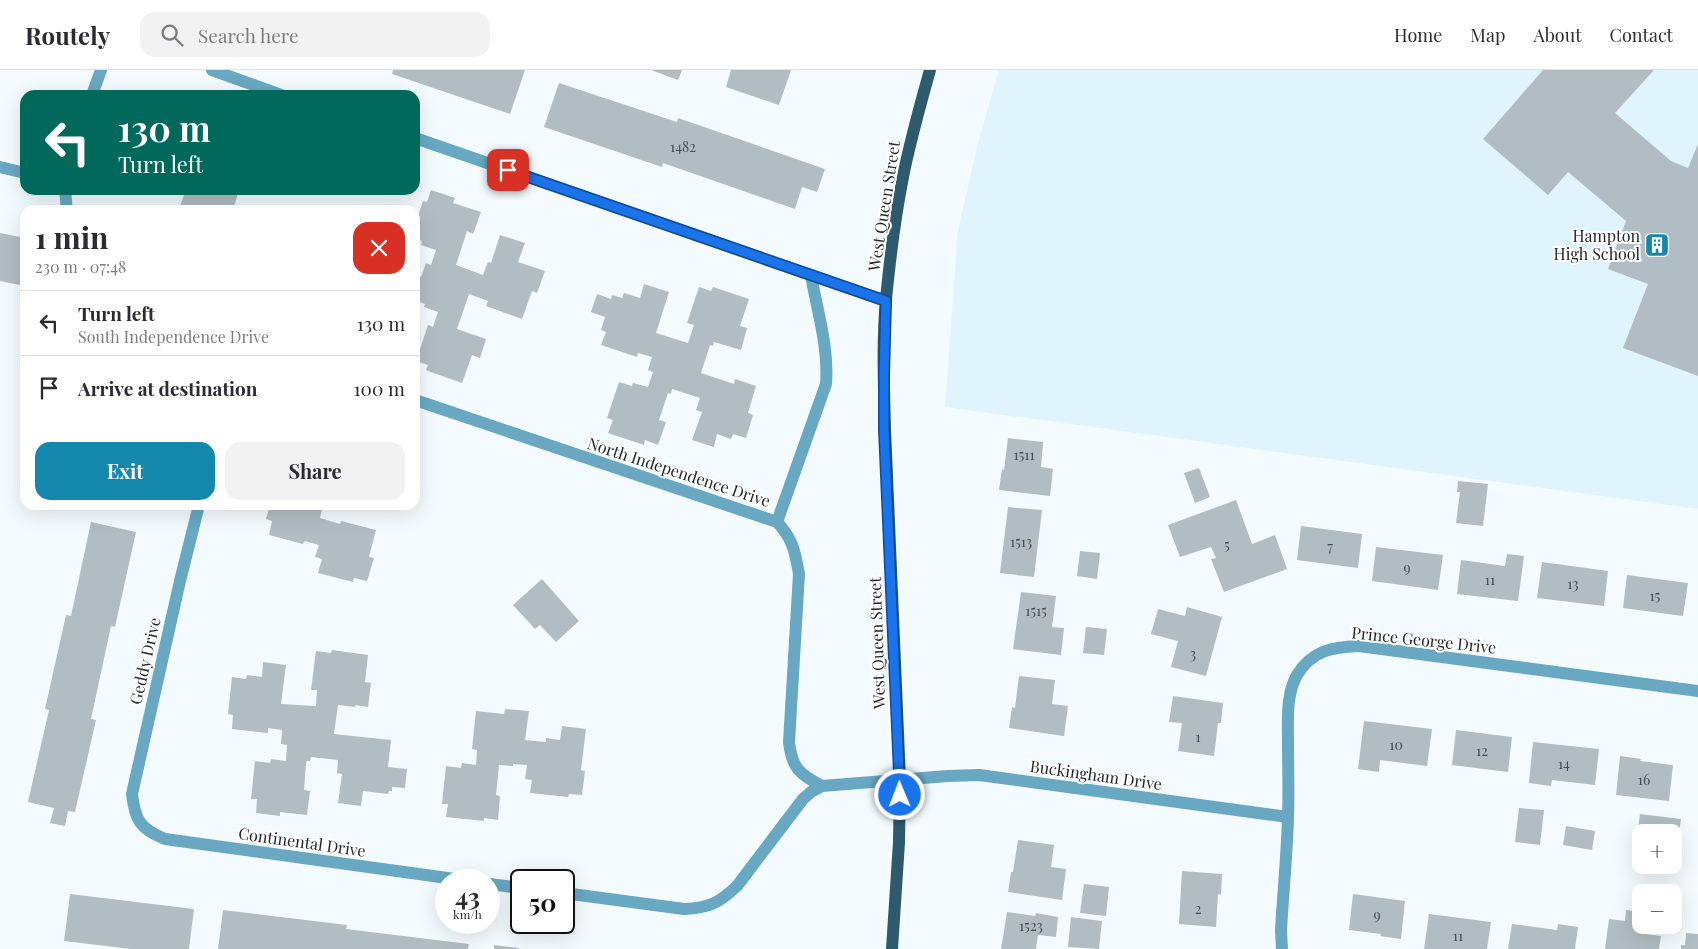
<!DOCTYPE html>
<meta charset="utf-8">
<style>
body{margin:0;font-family:"Playfair Display",serif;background:#f2f2f3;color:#2b2b33;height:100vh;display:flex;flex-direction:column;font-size:19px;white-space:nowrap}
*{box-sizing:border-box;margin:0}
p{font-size:16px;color:#7c7c81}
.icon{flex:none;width:28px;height:28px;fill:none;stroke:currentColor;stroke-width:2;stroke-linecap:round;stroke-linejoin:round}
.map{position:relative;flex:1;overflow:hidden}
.sheet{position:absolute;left:20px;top:135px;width:400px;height:305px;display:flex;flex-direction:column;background:#fff;border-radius:15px;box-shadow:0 5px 20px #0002}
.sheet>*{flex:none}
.banner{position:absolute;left:20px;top:20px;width:400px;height:105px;border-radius:15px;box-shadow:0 5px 20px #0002;background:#00695c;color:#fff;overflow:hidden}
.tools{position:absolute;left:1632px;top:754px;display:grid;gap:10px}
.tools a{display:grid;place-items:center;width:50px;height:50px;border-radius:10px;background:#fff;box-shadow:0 5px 20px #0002;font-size:25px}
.speed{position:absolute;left:435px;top:799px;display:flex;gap:10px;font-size:25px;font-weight:700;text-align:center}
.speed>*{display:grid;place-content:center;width:65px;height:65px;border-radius:50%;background:#fff;box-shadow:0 5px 20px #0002;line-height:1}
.speed small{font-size:12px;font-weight:400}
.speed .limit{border:2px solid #111;border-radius:8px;background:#fff;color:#111}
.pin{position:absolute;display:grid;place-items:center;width:42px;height:42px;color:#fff;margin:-21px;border-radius:10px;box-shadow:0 2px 8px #0006}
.me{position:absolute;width:55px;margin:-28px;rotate:359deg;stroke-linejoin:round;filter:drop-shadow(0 0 4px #0008)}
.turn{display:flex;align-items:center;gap:18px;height:105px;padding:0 15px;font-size:22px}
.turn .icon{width:65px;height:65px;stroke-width:2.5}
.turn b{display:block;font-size:35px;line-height:42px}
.round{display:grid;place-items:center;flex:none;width:52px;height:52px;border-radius:15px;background:#f2f2f3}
.head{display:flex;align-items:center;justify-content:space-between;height:85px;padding:0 15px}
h1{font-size:30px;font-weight:700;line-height:38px}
.button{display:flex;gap:10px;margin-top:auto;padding:10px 15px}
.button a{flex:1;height:58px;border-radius:15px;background:#1387ac;color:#fff;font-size:20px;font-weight:700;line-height:58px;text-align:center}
.button a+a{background:#f2f2f3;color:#2b2b33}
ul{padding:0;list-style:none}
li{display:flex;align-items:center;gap:15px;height:65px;padding:0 15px;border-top:1px solid #e1e1e2}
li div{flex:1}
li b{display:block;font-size:19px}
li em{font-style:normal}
header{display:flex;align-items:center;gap:30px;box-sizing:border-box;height:70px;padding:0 25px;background:#fff;border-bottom:1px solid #e1e1e2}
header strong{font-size:24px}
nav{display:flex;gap:28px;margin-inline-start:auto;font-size:18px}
.search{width:350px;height:45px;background:#f2f2f3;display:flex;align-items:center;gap:12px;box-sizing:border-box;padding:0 18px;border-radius:15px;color:#7c7c81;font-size:19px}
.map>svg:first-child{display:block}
.built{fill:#dff4fd}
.building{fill:#b1bdc2}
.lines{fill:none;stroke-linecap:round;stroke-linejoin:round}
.minor{stroke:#68a8c2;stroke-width:12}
.major{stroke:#2d5a6c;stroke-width:12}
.route-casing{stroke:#114b97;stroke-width:12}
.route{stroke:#1a73e8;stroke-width:9}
.labels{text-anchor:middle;stroke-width:4;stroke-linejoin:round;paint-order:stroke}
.number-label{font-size:14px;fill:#464c4f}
.street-label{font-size:16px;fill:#232729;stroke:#fff}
.poi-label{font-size:16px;fill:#232729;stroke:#fff;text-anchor:end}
</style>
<header>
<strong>Routely</strong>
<div class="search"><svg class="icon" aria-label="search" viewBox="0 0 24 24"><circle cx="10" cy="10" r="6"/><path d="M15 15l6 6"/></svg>Search here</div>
<nav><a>Home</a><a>Map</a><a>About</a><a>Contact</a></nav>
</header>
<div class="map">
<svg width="1698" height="879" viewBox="0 0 1698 879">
<rect width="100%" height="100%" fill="#f4fbff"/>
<polygon class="built" points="999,0 1698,0 1698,439 945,337 958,160 979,69"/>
<g class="building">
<polygon points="393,0 525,0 510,44 392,4"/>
<polygon points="651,0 682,0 678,10"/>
<polygon points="731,0 791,0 779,35 726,17"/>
<polygon points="1543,0 1654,0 1615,43 1671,91 1688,98 1698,74 1698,306 1623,278 1648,214 1608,199 1626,151 1568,102 1548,125 1483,69"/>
<polygon points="559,13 677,52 678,48 825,99 817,122 802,117 795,139 663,93 662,97 544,57"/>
<polygon points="171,120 239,120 234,137 241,140 182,140 179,139 184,125"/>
<polygon points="431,120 455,128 453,133 481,142 473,164 467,161 456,195 483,205 488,192 491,193 500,165 525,173 518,192 545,201 537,223 532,221 522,249 486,236 488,231 469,224 457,259 486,269 480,288 472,285 462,313 428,301 426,300 428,295 416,291 428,255 433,257 438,242 424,237 425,234 415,230 415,205 421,207 426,193 431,195 436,180 421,175 422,171 415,169 415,155 423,131 427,132"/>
<polygon points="0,163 25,168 25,216 0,211"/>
<polygon points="644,214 669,222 656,263 688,273 694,255 687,253 699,217 711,221 713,217 749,229 740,256 747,258 741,280 714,272 713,276 710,275 701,303 734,314 735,309 756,316 748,343 753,345 746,368 733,364 731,369 717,364 714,377 692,370 702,342 696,340 700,328 672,319 671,324 668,323 659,350 666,352 658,375 645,370 644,375 608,363 613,350 607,348 619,312 632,316 633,313 648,317 653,302 648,300 652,287 638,283 637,287 601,275 606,262 601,260 605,247 591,242 597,224 611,229 612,225 622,228 624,223 640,228"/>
<polygon points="1008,368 1043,372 1041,397 1053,399 1050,426 999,420 1002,399 1004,400"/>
<polygon points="1199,398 1210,427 1195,433 1184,403"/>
<polygon points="1458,411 1488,414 1483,456 1456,453 1460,422 1457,422"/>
<polygon points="1236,430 1252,474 1275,465 1287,499 1224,522 1211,489 1216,488 1211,477 1180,487 1168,455"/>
<polygon points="270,435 323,435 320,448 340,454 341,451 376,460 369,487 374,488 367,511 354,508 353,512 318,503 322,489 315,487 319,475 305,471 303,474 269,465 272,451 266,449"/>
<polygon points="1008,437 1042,440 1034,507 1000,503"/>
<polygon points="91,452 136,462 115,557 111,556 91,649 96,650 75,742 68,741 65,756 50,753 54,738 28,732 49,640 45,639 66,545 71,546"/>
<polygon points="1301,456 1362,464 1358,498 1297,490"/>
<polygon points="1376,477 1443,485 1438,520 1372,511"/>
<polygon points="1080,481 1100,483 1097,509 1077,506"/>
<polygon points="1507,484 1524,486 1518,531 1457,524 1461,490 1505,496"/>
<polygon points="1542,492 1608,501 1604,536 1537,528"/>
<polygon points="1627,505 1688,513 1683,546 1623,538"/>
<polygon points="542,509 579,551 556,572 540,555 535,559 513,535"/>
<polygon points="1021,522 1056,526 1052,557 1064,558 1061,585 1013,579"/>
<polygon points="1187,537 1222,547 1206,606 1171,597 1178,571 1151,564 1158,539 1185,546"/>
<polygon points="1086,557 1107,559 1104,585 1083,583"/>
<polygon points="332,580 368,585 365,612 371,613 368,637 355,635 355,637 338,635 334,664 391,670 388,697 407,699 405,718 392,717 392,721 389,721 388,724 363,721 361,736 338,733 342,704 337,703 338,690 311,687 310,691 307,691 306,693 304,720 310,721 307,745 280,742 280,746 256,743 257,729 251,729 255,691 270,693 271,689 286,691 287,675 281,674 282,660 268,658 268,663 232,659 233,645 228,644 232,607 246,609 247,605 262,607 263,592 286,595 281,634 316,636 317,620 311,620 316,581 331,583"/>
<polygon points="1019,606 1055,610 1052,634 1068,636 1064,666 1009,658 1012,637 1015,638"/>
<polygon points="1173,626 1223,633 1221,653 1218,653 1214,686 1178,681 1182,653 1169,652"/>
<polygon points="505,639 529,641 525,670 546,672 546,668 560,670 562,656 586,659 581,700 585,701 582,725 569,724 568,727 530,723 532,710 525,709 527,695 513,694 513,696 499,695 496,725 500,726 498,750 484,748 484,751 446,747 448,734 442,734 446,696 461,698 462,693 476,695 477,680 472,679 476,641 504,644"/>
<polygon points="1364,651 1432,659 1427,696 1380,690 1379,702 1358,699"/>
<polygon points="1456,660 1512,667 1508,702 1452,695"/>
<polygon points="1533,672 1599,679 1595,715 1552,710 1551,716 1529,713"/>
<polygon points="1620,686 1641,689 1640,691 1673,695 1669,731 1616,725"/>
<polygon points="1519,738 1544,740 1540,775 1515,772"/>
<polygon points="1640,744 1681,749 1677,779 1674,778 1674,762 1641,762 1641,775 1636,774"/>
<polygon points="1566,756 1595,761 1592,780 1563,775"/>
<polygon points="1018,770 1054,775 1051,797 1066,799 1062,830 1008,822 1011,802 1013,802"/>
<polygon points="1182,801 1222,804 1221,825 1218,824 1216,857 1179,854"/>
<polygon points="1084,814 1109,817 1106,846 1080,843"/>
<polygon points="70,824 194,839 189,879 131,879 64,871"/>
<polygon points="1353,824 1405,831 1401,869 1380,866 1381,864 1349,860"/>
<polygon points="223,840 347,855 346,859 469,874 468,879 218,879"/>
<polygon points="1626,840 1641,842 1641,855 1647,855 1645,864 1661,866 1659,879 1605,879 1609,849 1625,851"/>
<polygon points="1007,842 1035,846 1036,843 1058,847 1056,867 1038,865 1036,879 1001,879"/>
<polygon points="1429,844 1491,852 1487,879 1424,879"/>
<polygon points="1071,847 1102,851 1099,879 1068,877"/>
<polygon points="1512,854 1557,860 1558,854 1578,857 1575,879 1508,879"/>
<polygon points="1686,863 1698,864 1698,879 1681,879 1681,875 1685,875"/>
<polygon points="494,875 519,878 519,879 494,879"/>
</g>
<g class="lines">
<g class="minor">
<polyline points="212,0 281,25"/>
<polyline points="92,25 101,0"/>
<polyline points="415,68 886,231"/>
<polyline points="0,97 25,103"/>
<polyline points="65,120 67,140"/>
<path d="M415 330 777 452C793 469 795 482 799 504L789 672C792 698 799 704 822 716"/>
<path d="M199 435 180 511 132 724C135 750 140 759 165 769L462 810"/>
<path d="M777 452 826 314C829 277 817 241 811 205"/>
<polyline points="489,814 521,818"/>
<path d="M564 823 684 839C709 838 719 833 737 816L803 729 811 722 822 716 948 706 979 705 1288 747"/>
<path d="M1282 879 1281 861C1283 823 1287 785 1288 747 1289 722 1288 697 1288 672 1288 650 1286 624 1297 605 1312 580 1333 577 1359 576L1698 621"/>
</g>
<path class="major" d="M892 879 899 772 900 710 885 359C884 316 882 272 886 229 890 188 895 147 903 107 910 71 920 36 930 0"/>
</g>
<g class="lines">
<defs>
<polyline id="route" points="508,100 886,231 884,305 884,359 900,725"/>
</defs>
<use href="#route" class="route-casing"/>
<use href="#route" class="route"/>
</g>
<defs>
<symbol id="building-square" viewBox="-11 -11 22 22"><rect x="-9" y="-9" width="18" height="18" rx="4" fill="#1387ac" stroke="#fff"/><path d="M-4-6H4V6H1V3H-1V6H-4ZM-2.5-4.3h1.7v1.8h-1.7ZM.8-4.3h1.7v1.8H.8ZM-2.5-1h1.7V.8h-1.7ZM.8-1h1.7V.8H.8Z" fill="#fff"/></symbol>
</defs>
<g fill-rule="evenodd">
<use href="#building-square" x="1643" y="161" width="28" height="28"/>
</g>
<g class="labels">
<g class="number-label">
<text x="683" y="82">1482</text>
<text x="1024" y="390">1511</text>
<text x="1021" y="477">1513</text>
<text x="1227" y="480">5</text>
<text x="1330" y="482">7</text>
<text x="1407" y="503">9</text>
<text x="1490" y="515">11</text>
<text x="1573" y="519">13</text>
<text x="1655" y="531">15</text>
<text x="1036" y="546">1515</text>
<text x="1193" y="589">3</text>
<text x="1198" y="672">1</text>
<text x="1396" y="680">10</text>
<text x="1482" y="686">12</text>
<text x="1564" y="699">14</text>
<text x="1644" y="715">16</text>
<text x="1198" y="844">2</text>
<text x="1377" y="850">9</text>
<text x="1031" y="861">1523</text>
<text x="1458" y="871">11</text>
</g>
<g class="street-label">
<text transform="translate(884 136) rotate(-81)" y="6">West Queen Street</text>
<text transform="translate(679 402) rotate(18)" y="6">North Independence Drive</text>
<text transform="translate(1424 570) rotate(6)" y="6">Prince George Drive</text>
<text transform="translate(877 573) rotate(-92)" y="6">West Queen Street</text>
<text transform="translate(145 591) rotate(-77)" y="6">Geddy Drive</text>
<text transform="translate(1096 705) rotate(8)" y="6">Buckingham Drive</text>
<text transform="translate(302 772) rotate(8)" y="6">Continental Drive</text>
</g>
<g class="poi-label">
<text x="1640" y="172">Hampton<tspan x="1640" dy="18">High School</tspan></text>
</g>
</g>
</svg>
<div class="tools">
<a>+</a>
<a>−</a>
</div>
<div class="speed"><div>43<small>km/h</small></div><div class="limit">50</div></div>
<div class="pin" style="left:508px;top:100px;background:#d93025"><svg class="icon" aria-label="arrive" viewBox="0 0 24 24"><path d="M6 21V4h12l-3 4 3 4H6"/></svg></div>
<svg class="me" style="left:900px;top:725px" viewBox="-20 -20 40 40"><circle r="17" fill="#1a73e8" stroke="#fff" stroke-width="3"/><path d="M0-11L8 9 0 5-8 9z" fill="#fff"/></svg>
<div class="banner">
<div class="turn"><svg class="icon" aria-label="left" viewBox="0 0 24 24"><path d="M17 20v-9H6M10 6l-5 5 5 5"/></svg><div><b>130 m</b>Turn left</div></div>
</div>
<section class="sheet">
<div class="head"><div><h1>1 min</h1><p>230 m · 07:48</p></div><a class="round" style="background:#d93025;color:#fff"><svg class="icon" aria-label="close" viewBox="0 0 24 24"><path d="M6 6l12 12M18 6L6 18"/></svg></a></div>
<ul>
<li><svg class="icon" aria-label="left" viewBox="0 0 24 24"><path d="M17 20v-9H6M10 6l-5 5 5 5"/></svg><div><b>Turn left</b><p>South Independence Drive</p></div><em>130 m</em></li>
<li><svg class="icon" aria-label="arrive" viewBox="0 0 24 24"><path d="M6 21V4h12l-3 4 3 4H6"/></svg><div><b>Arrive at destination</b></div><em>100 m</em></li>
</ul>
<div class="button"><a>Exit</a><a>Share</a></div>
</section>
</div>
